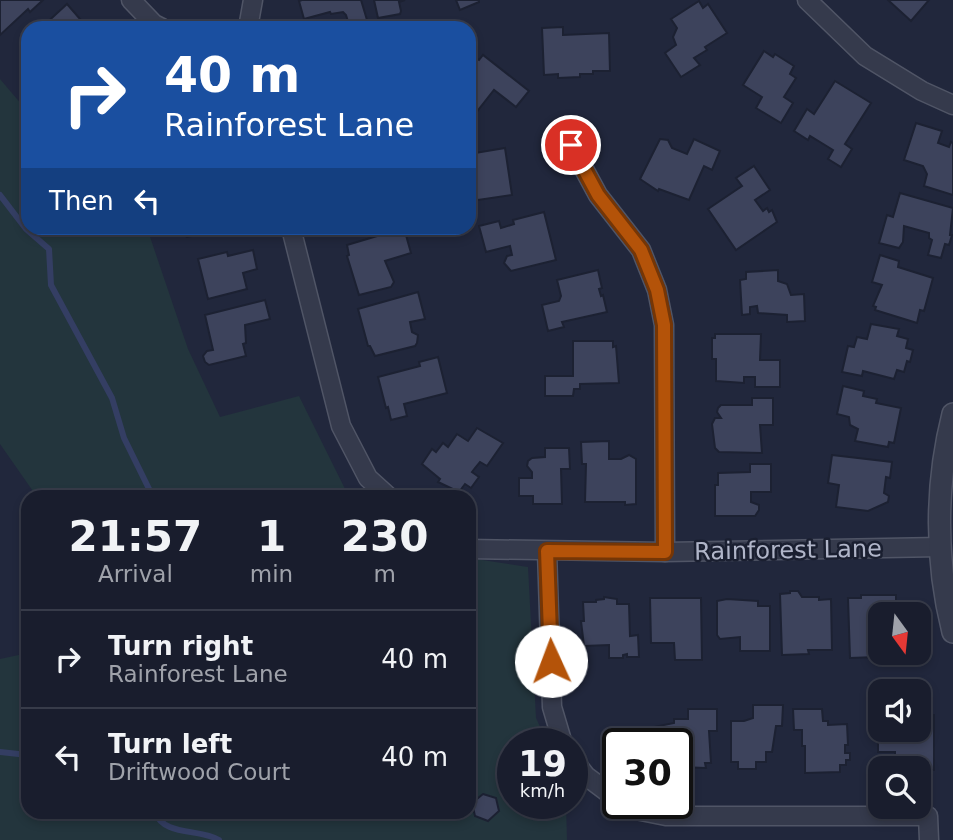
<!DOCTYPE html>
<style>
body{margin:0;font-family:"DejaVu Sans",sans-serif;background:#262a39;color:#f1f3f6;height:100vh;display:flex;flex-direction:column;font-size:26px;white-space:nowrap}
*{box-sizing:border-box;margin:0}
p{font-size:23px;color:#9fa2aa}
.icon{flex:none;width:38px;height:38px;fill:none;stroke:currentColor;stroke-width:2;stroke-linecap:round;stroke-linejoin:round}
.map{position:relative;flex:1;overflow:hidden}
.details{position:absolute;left:21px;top:490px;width:455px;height:329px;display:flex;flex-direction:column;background:#191d2d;border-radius:21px;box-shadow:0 4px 10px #0003,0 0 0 2px #373b49}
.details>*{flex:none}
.banner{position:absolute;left:21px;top:21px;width:455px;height:214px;border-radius:21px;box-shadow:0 4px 10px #0003,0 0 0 2px #373b49;background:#1a4fa0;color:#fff;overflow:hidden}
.needle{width:46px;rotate:165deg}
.tools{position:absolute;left:868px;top:602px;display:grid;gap:14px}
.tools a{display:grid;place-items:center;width:63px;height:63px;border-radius:14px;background:#191d2d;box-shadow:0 4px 10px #0003,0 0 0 2px #373b49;font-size:35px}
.speed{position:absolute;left:497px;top:728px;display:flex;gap:14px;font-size:35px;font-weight:700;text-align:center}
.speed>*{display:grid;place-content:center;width:91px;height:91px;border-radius:50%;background:#191d2d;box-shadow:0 4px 10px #0003,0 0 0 2px #373b49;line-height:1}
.speed small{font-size:18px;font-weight:400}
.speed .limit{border:4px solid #111;border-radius:10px;background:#fff;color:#111}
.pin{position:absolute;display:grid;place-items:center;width:60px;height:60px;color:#fff;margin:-30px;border:4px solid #fff;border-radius:50%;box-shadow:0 2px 7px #0007}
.me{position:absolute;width:77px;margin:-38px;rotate:358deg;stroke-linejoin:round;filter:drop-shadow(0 0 5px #0008)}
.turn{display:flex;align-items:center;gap:24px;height:147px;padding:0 28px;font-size:32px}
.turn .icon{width:91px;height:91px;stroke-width:2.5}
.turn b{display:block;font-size:49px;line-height:60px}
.then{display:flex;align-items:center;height:66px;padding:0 28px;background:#0003;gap:14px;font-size:26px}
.eta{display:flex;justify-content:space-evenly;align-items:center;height:119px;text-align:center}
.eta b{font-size:42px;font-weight:600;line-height:49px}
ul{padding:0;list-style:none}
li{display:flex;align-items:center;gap:21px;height:98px;padding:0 28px;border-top:2px solid #373b49}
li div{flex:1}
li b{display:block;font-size:26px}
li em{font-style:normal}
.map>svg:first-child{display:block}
.green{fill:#23353d}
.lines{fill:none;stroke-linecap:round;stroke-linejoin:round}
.stream{stroke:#343e63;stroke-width:6}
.building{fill:#3d435c;stroke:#1c2132;stroke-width:2}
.minor-casing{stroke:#505566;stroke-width:21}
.tertiary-casing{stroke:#505566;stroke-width:24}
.minor{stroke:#353a4c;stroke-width:18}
.tertiary{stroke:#353a4c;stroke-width:21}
.route-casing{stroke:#753606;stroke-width:18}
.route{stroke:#b45309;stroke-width:12}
.labels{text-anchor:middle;stroke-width:5;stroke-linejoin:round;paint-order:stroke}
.street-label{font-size:24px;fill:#b0b5c8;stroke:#1a1f30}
</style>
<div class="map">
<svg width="953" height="840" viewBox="0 0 953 840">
<rect width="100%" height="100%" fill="#21273c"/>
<g class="green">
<polygon points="0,79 28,112 28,228 147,228 188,349 220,417 299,396 349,497 37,497 0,444"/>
<polygon points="469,558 528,567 536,718 548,744 513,744 513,803 566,803 567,840 0,840 0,659 28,653 28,812 469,812"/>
</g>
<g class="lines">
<g class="stream">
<polyline points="0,195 26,229 49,249 51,285 112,398 124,438 153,497"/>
<polyline points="0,752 28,755"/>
<path d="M155 812C164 837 200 828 219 840"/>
</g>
</g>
<g class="building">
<polygon points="0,0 43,0 30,12 28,9 0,35"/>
<polygon points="302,0 361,0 367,20 361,25 349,25 346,15 343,12 331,14 330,12 304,19 299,1"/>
<polygon points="374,0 405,0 399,2 401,11 400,14 378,18"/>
<polygon points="456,0 479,0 479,2 460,10"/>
<polygon points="888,0 929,0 911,21"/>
<polygon points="699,1 703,8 708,4 727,33 705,47 707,50 694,58 700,65 681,77 665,53 676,45 673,37 677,28 671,19"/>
<polygon points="67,4 80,19 70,28 41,28"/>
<polygon points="563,27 563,35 609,33 610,71 593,71 593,74 580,74 580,77 558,78 558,74 544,75 542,28"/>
<polygon points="764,51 773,57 775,54 794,66 790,74 796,78 784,97 793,103 781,123 756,108 762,97 743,85"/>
<polygon points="470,54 479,60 483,55 529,91 516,107 494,90 475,114 469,109"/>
<polygon points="835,81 871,103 845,144 852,149 841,167 828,159 833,150 810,136 808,140 794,131 807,109 814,114"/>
<polygon points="916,123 942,131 938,143 949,147 951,142 953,143 953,195 924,186 927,174 923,166 904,160"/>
<polygon points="660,139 668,140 672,148 687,154 694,139 720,151 712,170 704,166 689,200 659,189 658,191 640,179"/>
<polygon points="505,148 512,195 478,200 474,195 477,187 474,169 469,170 469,154"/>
<polygon points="754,166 770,190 755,200 763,211 767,208 769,212 772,210 777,222 736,250 708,209 742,186 736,178"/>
<polygon points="900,193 953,208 950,235 952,235 949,245 945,244 941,258 928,255 932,240 929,238 929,233 904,226 903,242 899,248 879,243 887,215 893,217"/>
<polygon points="544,212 556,260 511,271 504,263 507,256 512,255 510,246 486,252 479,226 499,221 501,228 514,224 513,220"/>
<polygon points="185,228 218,228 218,230 187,237 184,235"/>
<polygon points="404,228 411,253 385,261 394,282 391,287 359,295 347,256 349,255 347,245"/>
<polygon points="253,250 257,269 243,273 247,289 208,299 198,259 227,252 228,256"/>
<polygon points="880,255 899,261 898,267 933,278 924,311 920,310 917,323 875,310 876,307 873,306 882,285 872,282"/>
<polygon points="598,270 602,288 599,289 601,296 603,295 607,312 562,322 564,327 548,331 542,305 559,301 561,296 557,280"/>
<polygon points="778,270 778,281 787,284 791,295 804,294 805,321 787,322 787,315 758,313 757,306 750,307 750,314 742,315 740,280 746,279 746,272"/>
<polygon points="418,292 425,319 410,322 412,332 418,335 417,343 415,346 375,356 370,346 368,346 358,309"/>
<polygon points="265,300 270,319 245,325 246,343 243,344 246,356 209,365 205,362 203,356 207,351 213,350 205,315"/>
<polygon points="871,324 899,329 897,336 908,339 906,348 913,350 910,362 907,361 904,372 897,370 894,379 863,371 862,376 842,372 848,346 854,347 857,337 867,339"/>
<polygon points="715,334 761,334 760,360 780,360 780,387 755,387 755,377 744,377 744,383 716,381 716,359 712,359 712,338 715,338"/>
<polygon points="573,341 613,341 613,347 616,346 619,383 580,384 580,389 574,389 573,396 545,396 545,376 573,376"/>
<polygon points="438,357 447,393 404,404 407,416 391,420 388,407 386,408 378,377 420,366 419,362"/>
<polygon points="843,386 864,391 863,396 877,399 876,403 901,408 894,443 889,442 888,447 855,441 858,429 850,425 849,417 837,414"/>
<polygon points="752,398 773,398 773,425 760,425 762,453 719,452 715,448 712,424 715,418 721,418 717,412 718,408 721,405 752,405"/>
<polygon points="477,428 503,443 487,466 480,462 475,468 472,472 479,477 471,488 465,484 459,492 438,482 440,479 422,464 432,449 436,452 443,443 448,447 457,434 468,441"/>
<polygon points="609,441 609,459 621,459 629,455 636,459 636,504 625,505 625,502 585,502 586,464 582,464 581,442"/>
<polygon points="545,448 569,448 570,469 561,469 562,504 533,504 533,496 519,496 519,478 532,478 532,472 527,466 528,461 532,458 545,457"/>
<polygon points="832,455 892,462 890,478 886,477 884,493 889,496 888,502 868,511 836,507 839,485 828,483"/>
<polygon points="750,464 771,464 771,492 751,492 751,502 759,505 759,510 755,516 715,516 715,485 718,485 718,473 750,472"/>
<polygon points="790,591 798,591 802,597 819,597 819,600 831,599 832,650 808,650 809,654 782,655 780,594 790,593"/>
<polygon points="861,595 896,595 896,614 880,614 880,627 877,627 877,657 850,658 848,598 861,598"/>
<polygon points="604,597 617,599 617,604 629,604 630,636 638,635 639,657 627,657 627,654 623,655 623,658 609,658 609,645 584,646 581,621 584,621 583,602 596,602 596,600 604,599"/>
<polygon points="650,598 701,598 702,660 675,660 674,643 651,643"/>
<polygon points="727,599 758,601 758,606 770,606 770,651 740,651 740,637 720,639 717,635 717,601"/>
<polygon points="753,705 783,705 782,726 776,726 772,752 766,752 766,762 756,762 756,769 738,769 738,762 731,762 731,721 744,721 753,718"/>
<polygon points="688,709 717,709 717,731 709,731 711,763 705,763 706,768 677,767 677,744 655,744 654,727 674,723 674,719 688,719"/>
<polygon points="793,709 822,709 823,721 828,721 828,725 847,724 848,745 845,745 845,753 850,753 850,760 846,760 846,765 840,765 840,772 805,773 805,746 802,746 802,730 794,730"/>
<polygon points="919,711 922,711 921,715 934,715 934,770 921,770 921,764 913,764 913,768 895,768 895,752 878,752 878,714 880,714 880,730 919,730"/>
<polygon points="483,794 496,798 499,811 488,821 475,816 472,803"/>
</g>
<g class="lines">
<defs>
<g id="minor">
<polyline points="131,0 154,24 162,28"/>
<polyline points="807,0 865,56 922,91 953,105"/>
<polyline points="248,28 253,0"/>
<polyline points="571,145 598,195 641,250 657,290 664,325 665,552"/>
<polyline points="291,228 341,426 368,478 389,497"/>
<polyline points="469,549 665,552 940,547"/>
<polyline points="547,551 552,707 563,744"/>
<polyline points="572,758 586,776 618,800"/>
<polyline points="625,803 641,811 666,816 928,816 929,840"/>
</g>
<path id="tertiary" d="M953 414C935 485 935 561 953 632"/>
</defs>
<use href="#minor" class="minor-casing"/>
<use href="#tertiary" class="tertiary-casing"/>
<use href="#minor" class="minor"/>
<use href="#tertiary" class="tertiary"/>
</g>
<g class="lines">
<defs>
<polyline id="route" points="551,661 547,551 665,552 664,325 657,290 641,250 598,195 571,145"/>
</defs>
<use href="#route" class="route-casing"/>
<use href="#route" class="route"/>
</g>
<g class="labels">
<g class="street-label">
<text transform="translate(788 550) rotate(-1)" y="8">Rainforest Lane</text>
</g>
</g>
</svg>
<div class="tools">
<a><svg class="needle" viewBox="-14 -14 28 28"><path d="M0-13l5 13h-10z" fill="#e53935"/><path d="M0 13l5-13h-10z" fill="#9fa2aa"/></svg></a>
<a><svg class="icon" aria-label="sound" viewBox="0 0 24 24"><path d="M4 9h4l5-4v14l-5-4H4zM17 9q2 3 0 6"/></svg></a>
<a><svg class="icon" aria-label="search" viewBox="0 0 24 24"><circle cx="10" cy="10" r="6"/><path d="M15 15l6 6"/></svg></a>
</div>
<div class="speed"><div>19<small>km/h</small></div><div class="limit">30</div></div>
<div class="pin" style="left:571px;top:145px;background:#d93025"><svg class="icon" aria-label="arrive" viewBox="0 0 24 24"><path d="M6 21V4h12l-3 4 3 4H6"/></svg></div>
<svg class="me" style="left:551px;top:661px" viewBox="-20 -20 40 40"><circle r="19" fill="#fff"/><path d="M0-13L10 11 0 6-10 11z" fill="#b45309"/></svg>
<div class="banner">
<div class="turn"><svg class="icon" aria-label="right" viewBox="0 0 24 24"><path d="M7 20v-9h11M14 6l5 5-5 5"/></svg><div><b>40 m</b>Rainforest Lane</div></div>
<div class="then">Then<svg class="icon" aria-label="left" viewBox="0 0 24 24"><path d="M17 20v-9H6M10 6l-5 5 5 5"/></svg></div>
</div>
<section class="details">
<div class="eta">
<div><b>21:57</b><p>Arrival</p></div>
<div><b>1</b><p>min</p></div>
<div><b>230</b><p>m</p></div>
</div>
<ul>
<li><svg class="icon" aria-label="right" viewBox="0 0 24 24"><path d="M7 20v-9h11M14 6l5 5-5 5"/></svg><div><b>Turn right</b><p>Rainforest Lane</p></div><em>40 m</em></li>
<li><svg class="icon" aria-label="left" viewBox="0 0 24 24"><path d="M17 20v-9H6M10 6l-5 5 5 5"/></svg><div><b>Turn left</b><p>Driftwood Court</p></div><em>40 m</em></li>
</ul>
</section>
</div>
